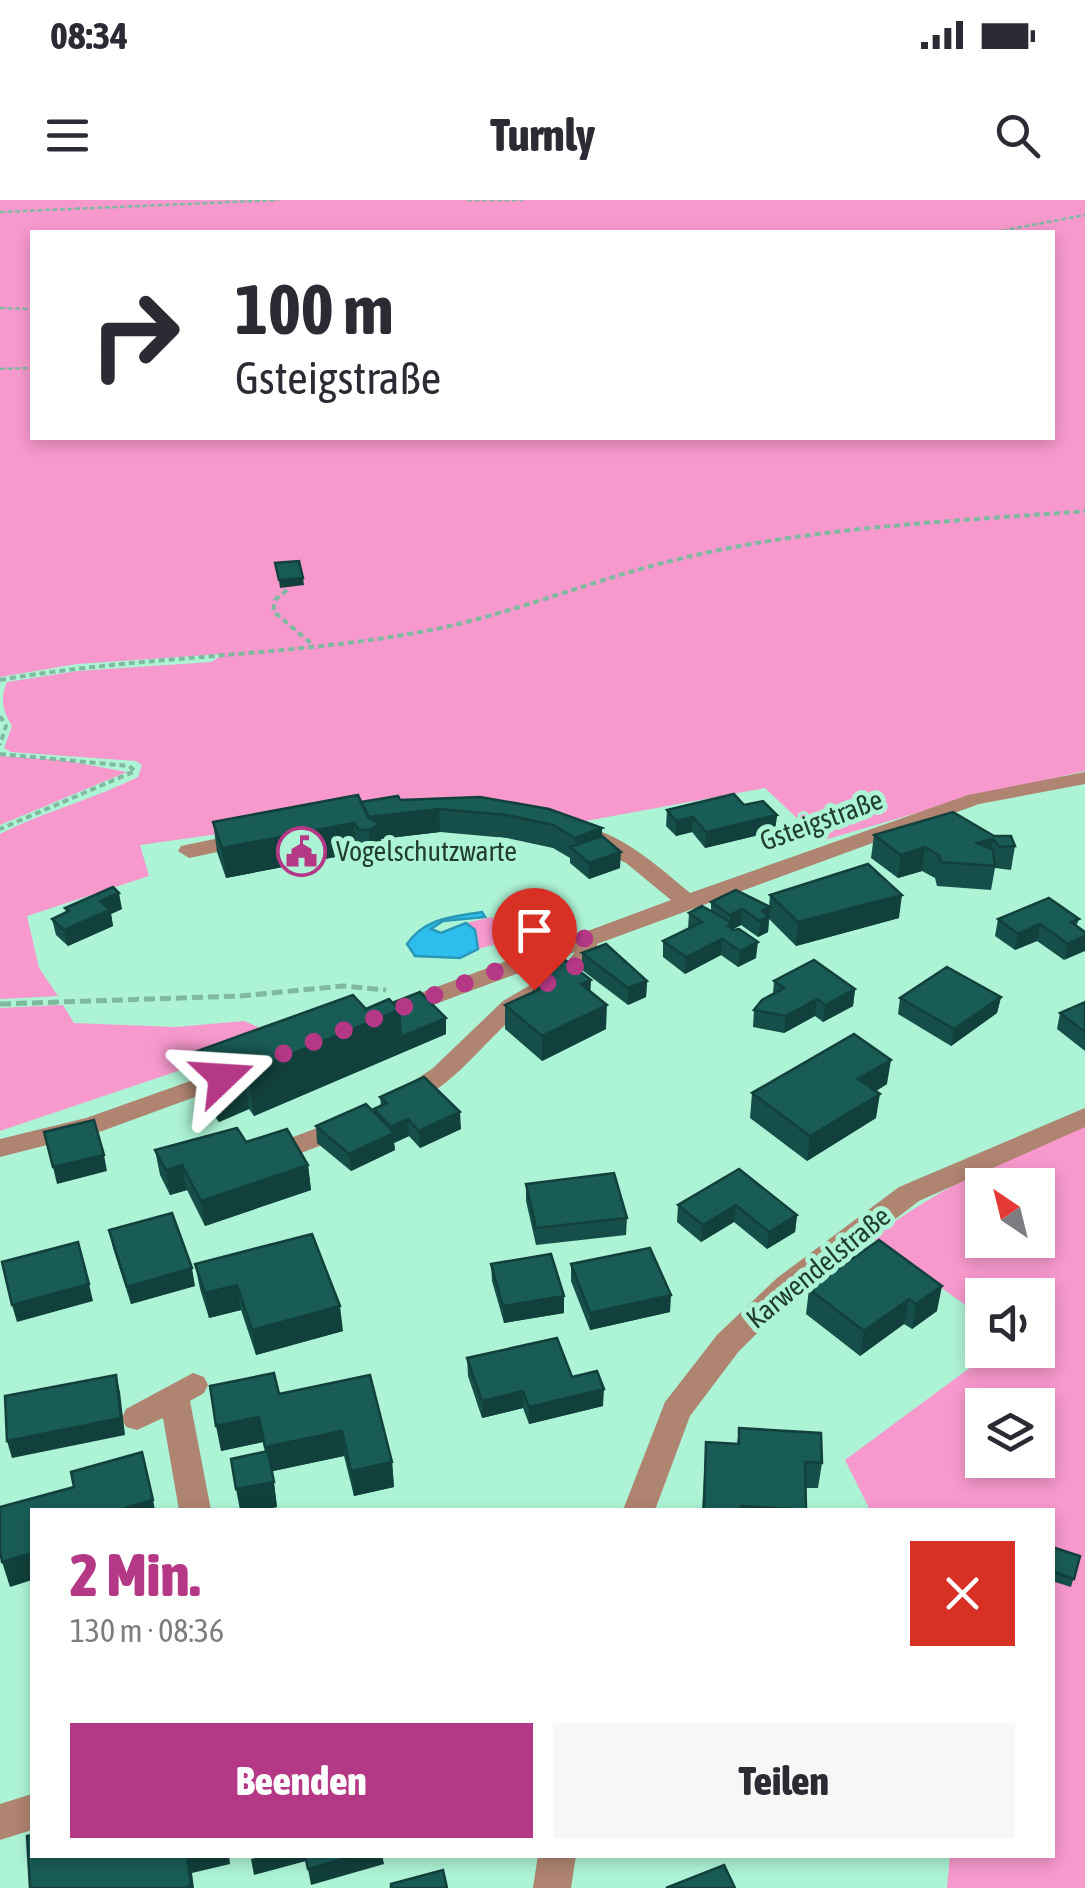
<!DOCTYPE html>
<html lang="de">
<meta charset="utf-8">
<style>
body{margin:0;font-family:"Asap Condensed",sans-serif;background:#f7f7f7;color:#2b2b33;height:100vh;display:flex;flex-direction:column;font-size:38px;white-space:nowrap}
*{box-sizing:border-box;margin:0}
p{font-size:32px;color:#7c7c81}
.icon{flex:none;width:55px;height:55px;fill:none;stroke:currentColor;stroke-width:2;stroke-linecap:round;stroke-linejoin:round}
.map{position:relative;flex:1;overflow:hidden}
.side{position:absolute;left:30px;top:1308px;width:1025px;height:350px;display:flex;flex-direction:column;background:#fff;border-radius:0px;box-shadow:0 5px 15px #0003}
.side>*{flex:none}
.top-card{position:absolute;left:30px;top:30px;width:1025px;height:210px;border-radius:0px;box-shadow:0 5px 15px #0003;background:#fff;color:#2b2b33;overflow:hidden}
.needle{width:65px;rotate:325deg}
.buttons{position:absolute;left:965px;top:968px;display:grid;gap:20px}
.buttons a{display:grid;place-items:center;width:90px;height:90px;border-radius:0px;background:#fff;box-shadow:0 5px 15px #0003;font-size:50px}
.pin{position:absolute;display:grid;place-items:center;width:85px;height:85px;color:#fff;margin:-102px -42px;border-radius:50% 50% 50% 0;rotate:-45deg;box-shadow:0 0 10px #0007}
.pin .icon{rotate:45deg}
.me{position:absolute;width:110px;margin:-55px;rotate:70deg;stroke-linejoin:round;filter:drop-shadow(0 0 8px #0008)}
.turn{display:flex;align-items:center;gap:35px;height:210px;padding:0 40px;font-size:45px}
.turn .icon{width:130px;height:130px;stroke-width:2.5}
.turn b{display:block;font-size:70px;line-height:85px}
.round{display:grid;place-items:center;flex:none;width:105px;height:105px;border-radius:0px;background:#f7f7f7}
.summary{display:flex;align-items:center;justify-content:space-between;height:170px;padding:0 40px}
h1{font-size:60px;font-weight:800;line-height:75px;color:#b53886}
.button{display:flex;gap:20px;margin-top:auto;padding:20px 40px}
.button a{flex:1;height:115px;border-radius:0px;background:#b53886;color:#fff;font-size:40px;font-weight:800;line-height:115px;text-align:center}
.button a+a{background:#f7f7f7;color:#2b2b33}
.status{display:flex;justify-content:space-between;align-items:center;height:70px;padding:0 50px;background:#fff;direction:ltr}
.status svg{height:28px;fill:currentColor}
header{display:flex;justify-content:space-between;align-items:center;height:130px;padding:0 40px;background:#fff;font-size:45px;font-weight:800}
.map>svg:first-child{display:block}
.green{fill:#f799cd;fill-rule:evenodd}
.water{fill:#2dbeee;stroke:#2998b6;stroke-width:2.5}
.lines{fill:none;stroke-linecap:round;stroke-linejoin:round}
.path-far2{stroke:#7fb9a0;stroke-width:2.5;stroke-dasharray:5 2.5;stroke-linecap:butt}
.path-far1{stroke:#7fb9a0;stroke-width:4;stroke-dasharray:6 4;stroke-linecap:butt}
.path{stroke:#7fb9a0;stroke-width:5;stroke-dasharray:11 5;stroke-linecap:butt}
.minor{fill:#af8470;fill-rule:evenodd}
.wall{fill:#164f4a}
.shaded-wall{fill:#12403c}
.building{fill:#195c56;stroke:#12403c;stroke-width:2.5}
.route{stroke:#b53886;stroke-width:18;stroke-dasharray:0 32.4}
.labels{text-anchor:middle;stroke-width:10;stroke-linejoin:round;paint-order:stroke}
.street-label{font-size:28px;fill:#213e32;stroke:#adf4d6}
.poi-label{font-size:28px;fill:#213e32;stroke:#adf4d6;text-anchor:start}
</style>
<div class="status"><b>08:34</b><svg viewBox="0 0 49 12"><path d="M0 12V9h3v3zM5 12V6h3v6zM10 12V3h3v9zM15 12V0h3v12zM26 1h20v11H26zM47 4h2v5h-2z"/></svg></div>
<header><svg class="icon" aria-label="menu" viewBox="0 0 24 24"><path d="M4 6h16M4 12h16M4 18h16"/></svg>Turnly<svg class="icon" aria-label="search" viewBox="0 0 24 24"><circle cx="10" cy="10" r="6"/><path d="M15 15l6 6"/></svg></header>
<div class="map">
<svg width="1085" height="1688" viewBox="0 0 1085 1688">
<rect width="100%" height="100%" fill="#adf4d6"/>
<g class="green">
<path d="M0 0H1085V571L971 597 821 641 765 588 564 625 311 621 140 645 149 676 27 716 39 768 58 796 0 799V634C45 611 94 599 138 577L142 565 136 561 11 552 4 548 12 526C2 510 0 498 7 482L78 471 211 462 224 454 77 464 0 477ZM32 32H1052V238H32Z"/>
<polygon points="0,556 62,560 127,572 0,625"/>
<polygon points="491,717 510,725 515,739 478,749 466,723"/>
<polygon points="63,805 74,823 176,827 244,821 268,831 255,845 0,931 0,808"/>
<path d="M1085 924V1688H947L950 1655H1052V1310H870L845 1260 994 1150H1038V1095H982V1117L872 1038C938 988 1009 956 1085 924ZM982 985H1038V1040H982ZM982 1205H1038V1260H982Z"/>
</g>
<path class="water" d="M482 712 485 717 443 721 431 729 441 733 466 723 475 730 478 749 460 758 415 756 407 744C425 718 451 717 482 712Z"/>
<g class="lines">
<g class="path-far2">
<polyline points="467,0 523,0"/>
<polyline points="0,12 279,0"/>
<polyline points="995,32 1085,15"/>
<polyline points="0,108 32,109"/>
<polyline points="0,169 32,168"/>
</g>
<g class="path-far1">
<polyline points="287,390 275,400 273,411 313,445"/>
<path d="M0 480C137 456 278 457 415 433 503 418 585 382 671 361 805 327 947 322 1085 311"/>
<polyline points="0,516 6,526 0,545"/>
<polyline points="0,554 129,566 135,571 0,629"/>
</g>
<polyline class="path" points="0,804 240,796 343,786 386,790"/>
<g class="minor">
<path d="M1085 572V584L979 604 597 744 599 752C578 782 548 790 520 812 480 844 452 892 400 907L387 898 432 869 503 801 565 765 575 752 403 816H385L382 811 385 806 671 700 626 663 576 639 573 634 576 629C610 622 666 673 690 693L968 595Z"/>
<polygon points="248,632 259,639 256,644 189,658 178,651 181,646"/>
<polygon points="227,868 236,870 240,876 236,882 102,931 0,957 0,939 86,918"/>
<polygon points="1085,908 1085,927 919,1001 797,1094 739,1151 690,1216 655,1310 623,1310 665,1202 717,1135 777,1078 899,987"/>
<polygon points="346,917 355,920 359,926 355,932 268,966 259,964 255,957 259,950"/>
<polygon points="193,1173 204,1177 208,1185 204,1193 190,1201 211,1310 179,1310 163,1218 137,1230 126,1227 122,1218 126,1209"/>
<polygon points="32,1594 32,1630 0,1640 0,1604"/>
<polygon points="538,1655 576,1655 571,1688 533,1688"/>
</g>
</g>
<g class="wall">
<polygon points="480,597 602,636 620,668 589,679 570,663 570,658 553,648 507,638 440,632 381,639 382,654 371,660 361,660 356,653 226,678 217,652 213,622 361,602"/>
<polygon points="744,605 777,615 775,631 705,648 692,632 676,636 666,626 667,610"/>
<polygon points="874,635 994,636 1015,646 1011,670 995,668 991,690 937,686 935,678 922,671 898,678 871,658"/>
<polygon points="770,695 899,718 796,746 769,719 768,732 758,737 741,725 732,729 756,758 738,767 721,755 685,774 663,757 663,741 688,729 689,713 711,711 711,702 769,707"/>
<polygon points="65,708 122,709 111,714 113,726 68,746 56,735 52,719 66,713"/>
<polygon points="998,719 1079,719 1064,760 1037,741 1015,750 995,736"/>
<polygon points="582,753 647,781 646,797 628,805 582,770"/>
<polygon points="533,774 590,791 606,829 542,861 505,829 505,805 533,792"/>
<polygon points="774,781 855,789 853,806 823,822 815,816 784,833 753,827 754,810 773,794"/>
<polygon points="1001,797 997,813 951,846 898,814 900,798"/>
<polygon points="1085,802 1085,851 1057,829 1060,813"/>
<polygon points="392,803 446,834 254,916 249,909 219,922 199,897 192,853"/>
<polygon points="887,884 876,891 876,918 807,961 750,918 752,893"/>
<polygon points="380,897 461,929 420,948 409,936 394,943 395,950 351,971 317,943 316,926 374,913 374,909 381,906"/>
<polygon points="246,942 308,965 311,990 205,1026 187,990 170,995 160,975 155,950"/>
<polygon points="739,969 797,1015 795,1032 767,1049 734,1022 701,1042 677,1022 678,1005"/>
<polygon points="526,984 627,1018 626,1035 536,1045 526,1001"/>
<polygon points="109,1030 195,1086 131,1104 113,1048"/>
<polygon points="879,1040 937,1111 912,1129 904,1124 860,1156 806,1114 809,1089"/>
<polygon points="195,1064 343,1131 256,1155 241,1110 209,1118 200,1089"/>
<polygon points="491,1064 564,1096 564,1113 504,1123 492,1081"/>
<polygon points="571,1064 670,1112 590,1130 571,1081"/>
<polygon points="467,1158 572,1177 603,1206 529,1224 523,1208 482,1218 468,1176"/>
<polygon points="279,1194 392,1262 394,1287 354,1296 344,1256 272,1271 277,1307 261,1310 240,1310 265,1252 263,1242 221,1251"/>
<polygon points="739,1228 822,1263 818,1288 806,1288 806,1310 702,1310 706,1242 737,1244"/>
<polygon points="1052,1347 1080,1356 1071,1387 1052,1381"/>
</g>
<g class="shaded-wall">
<polygon points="303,378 304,385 280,388 279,380"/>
<polygon points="439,609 440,632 381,639 382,654 371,660 369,630 366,618"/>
<polygon points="777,615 775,631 705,648 706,632"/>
<polygon points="693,617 692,632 676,636 676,621"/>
<polygon points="354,623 356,653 226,678 222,648"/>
<polygon points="602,628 602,651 575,651 575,638"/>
<polygon points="993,639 989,662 977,643"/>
<polygon points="925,647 922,671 898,678 901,655"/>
<polygon points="621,652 620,668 589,679 589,663"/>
<polygon points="119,693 122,709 111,714 113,726 68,746 64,730 100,701"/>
<polygon points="902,695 899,718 796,746 798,722"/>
<polygon points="770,707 768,732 758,737 762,711"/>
<polygon points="742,709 741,725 732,730 728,726 730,725 730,715"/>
<polygon points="1040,724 1037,741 1015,750 1018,734"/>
<polygon points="1085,736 1085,751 1064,760 1068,744"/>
<polygon points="722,739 721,755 685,774 686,757"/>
<polygon points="758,742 756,758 738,767 740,751"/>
<polygon points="591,780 590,804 581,784"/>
<polygon points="647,781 646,797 628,805 628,788"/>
<polygon points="855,789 853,806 823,822 825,805"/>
<polygon points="1001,797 997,813 951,846 954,829"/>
<polygon points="817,799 815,816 784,833 786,816"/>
<polygon points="607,805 606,829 542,861 542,836"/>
<polygon points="399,810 446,818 446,834 254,916 248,872"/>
<polygon points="891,860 887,884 855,904 858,879"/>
<polygon points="243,865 249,909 219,922 213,878"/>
<polygon points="880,894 876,918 807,961 810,936"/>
<polygon points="460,912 461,929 420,948 419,931"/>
<polygon points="408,919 409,936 394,943 395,950 351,971 349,954 392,934 391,927"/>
<polygon points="104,955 107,971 57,984 53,967"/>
<polygon points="182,965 187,990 170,995 166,970"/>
<polygon points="308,965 311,990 205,1026 201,1001"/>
<polygon points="736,1005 734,1022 701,1042 703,1025"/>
<polygon points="797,1015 795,1032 767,1049 769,1032"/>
<polygon points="192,1068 195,1086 131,1104 127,1087"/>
<polygon points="89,1084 93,1101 17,1122 12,1105"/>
<polygon points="237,1085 241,1110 209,1118 205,1093"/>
<polygon points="942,1086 937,1111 912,1129 916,1104"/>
<polygon points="671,1095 670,1112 590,1130 590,1113"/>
<polygon points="564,1096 564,1113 504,1123 503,1106"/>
<polygon points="909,1099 904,1124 860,1156 864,1131"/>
<polygon points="340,1106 343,1131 256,1155 252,1130"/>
<polygon points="116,1175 120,1192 125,1235 12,1258 7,1241"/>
<polygon points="604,1189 603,1206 529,1224 529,1207"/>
<polygon points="523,1191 523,1208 482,1218 482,1201"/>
<polygon points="259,1217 263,1242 221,1251 216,1226"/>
<polygon points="342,1231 344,1256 269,1272 265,1247"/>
<polygon points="392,1262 394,1287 354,1296 351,1271"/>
<polygon points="274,1282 277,1307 261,1310 240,1310 236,1289"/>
<polygon points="153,1300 155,1310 128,1310 127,1307"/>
<polygon points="32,1353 32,1380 10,1387 2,1362"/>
<polygon points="187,1655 229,1655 230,1664 192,1673 194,1688 183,1688"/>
<polygon points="266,1655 305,1655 306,1661 254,1675 251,1659"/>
<polygon points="358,1655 382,1655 384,1664 311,1685 308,1669"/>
</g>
<g class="building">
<polygon points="299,361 303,378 279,380 275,363"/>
<polygon points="734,594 744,605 763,601 777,615 706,632 693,617 676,621 667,610"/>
<polygon points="358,595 368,617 380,624 369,630 359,630 354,623 222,648 213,622"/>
<polygon points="398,596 400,600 480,597 549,609 602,628 575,638 553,625 507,615 439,609 369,617 361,602"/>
<polygon points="953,612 994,636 1011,636 1015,646 1000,647 993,639 977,643 993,650 995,666 941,662 939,655 925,647 901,655 874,635"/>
<polygon points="602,636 621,652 589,663 570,647"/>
<polygon points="868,664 902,695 798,722 770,695"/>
<polygon points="113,687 119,693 100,701 110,710 64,730 52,719 69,711 65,708"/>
<polygon points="736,690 770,707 762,711 769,716 760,721 742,709 730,715 711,702"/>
<polygon points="1049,698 1079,719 1071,722 1085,732 1085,736 1068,744 1040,724 1018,734 998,719"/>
<polygon points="702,706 732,723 728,726 734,730 739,729 758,742 740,751 722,739 686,757 663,741 702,722 689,713"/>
<polygon points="606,744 647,781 628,788 582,753"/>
<polygon points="565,760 591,780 581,784 607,805 542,836 505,805 547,786 533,774"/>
<polygon points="814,760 855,789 825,805 817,799 786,816 754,810 762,800 784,788 774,781"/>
<polygon points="947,767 1001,797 954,829 900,798"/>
<polygon points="420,792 446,818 401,837 399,810 392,803"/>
<polygon points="353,795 366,809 389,799 399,810 248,872 243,865 213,878 192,853"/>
<polygon points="1085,802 1085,832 1060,813"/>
<polygon points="854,834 891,860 858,879 880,894 810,936 752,893"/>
<polygon points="424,877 460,912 419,931 408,919 391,927 374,909 387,903 380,897"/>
<polygon points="366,904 394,933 349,954 316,926"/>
<polygon points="94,920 104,955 53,967 44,932"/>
<polygon points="237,928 246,942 287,929 308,965 201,1001 182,965 166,970 155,950"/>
<polygon points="739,969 797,1015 769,1032 736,1005 703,1025 678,1005"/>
<polygon points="614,973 627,1018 536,1028 526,984"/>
<polygon points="172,1013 192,1068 127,1087 109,1030"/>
<polygon points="312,1034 340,1106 252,1130 237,1085 205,1093 195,1064"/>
<polygon points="879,1040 942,1086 916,1104 909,1099 864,1131 809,1089"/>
<polygon points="78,1042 89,1084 12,1105 2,1062"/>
<polygon points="650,1048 671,1095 590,1113 571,1064"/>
<polygon points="551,1054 564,1096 503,1106 491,1064"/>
<polygon points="557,1138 572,1177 597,1171 604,1189 529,1207 523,1191 482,1201 467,1158"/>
<polygon points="274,1173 279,1194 370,1175 392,1262 351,1271 342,1231 265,1247 259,1217 216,1226 210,1186"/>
<polygon points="116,1175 121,1218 7,1241 5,1196"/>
<polygon points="739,1228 821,1233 822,1263 805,1262 806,1310 741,1306 741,1310 704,1310 706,1242 739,1244"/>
<polygon points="268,1251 274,1282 236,1289 231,1259"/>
<polygon points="142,1252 153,1300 127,1307 128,1310 32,1310 32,1353 2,1362 0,1350 0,1307 74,1287 71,1272"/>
<polygon points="1052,1347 1080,1356 1074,1379 1052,1371"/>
<polygon points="32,1635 32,1655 187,1655 191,1686 183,1688 30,1688 27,1636"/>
<polygon points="305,1655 358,1655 308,1669"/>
<polygon points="724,1665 735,1688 666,1688"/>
<polygon points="443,1670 447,1688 391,1688 391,1684"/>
</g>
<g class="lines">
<polyline class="route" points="223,877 584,737 587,752 572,770 534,790"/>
</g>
<defs>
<symbol id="civic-ring" viewBox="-11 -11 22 22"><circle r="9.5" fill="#adf4d6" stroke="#b53886" stroke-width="1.5"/><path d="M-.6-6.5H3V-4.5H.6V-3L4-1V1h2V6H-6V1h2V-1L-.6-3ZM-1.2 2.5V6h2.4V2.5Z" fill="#b53886"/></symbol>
</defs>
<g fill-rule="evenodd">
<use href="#civic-ring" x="274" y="624" width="55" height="55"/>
</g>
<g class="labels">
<g class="street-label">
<text transform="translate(821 620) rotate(-20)" y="10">Gsteigstraße</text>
<text transform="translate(818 1067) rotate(-39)" y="10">Karwendelstraße</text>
</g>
<g class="poi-label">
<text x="336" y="661">Vogelschutzwarte</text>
</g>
</g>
</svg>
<div class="buttons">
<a><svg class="needle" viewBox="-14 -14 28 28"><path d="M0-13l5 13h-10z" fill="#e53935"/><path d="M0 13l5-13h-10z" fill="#7c7c81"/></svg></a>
<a><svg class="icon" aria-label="sound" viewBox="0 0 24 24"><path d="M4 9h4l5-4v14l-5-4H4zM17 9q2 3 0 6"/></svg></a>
<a><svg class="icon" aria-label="layers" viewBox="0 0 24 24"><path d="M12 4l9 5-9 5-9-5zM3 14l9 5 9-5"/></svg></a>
</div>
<div class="pin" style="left:534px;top:790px;background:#d93025"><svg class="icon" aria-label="arrive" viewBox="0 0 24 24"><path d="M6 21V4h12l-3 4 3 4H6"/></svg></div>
<svg class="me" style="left:223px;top:877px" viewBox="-20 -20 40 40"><path d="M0-17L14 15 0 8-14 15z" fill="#b53886" stroke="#fff" stroke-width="4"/></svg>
<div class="top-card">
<div class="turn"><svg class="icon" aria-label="right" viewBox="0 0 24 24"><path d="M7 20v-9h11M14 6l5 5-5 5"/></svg><div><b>100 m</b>Gsteigstraße</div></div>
</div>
<section class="side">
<div class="summary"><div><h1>2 Min.</h1><p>130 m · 08:36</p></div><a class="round" style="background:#d93025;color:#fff"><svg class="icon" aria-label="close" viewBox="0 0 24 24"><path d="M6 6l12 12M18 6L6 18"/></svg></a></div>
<div class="button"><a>Beenden</a><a>Teilen</a></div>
</section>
</div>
